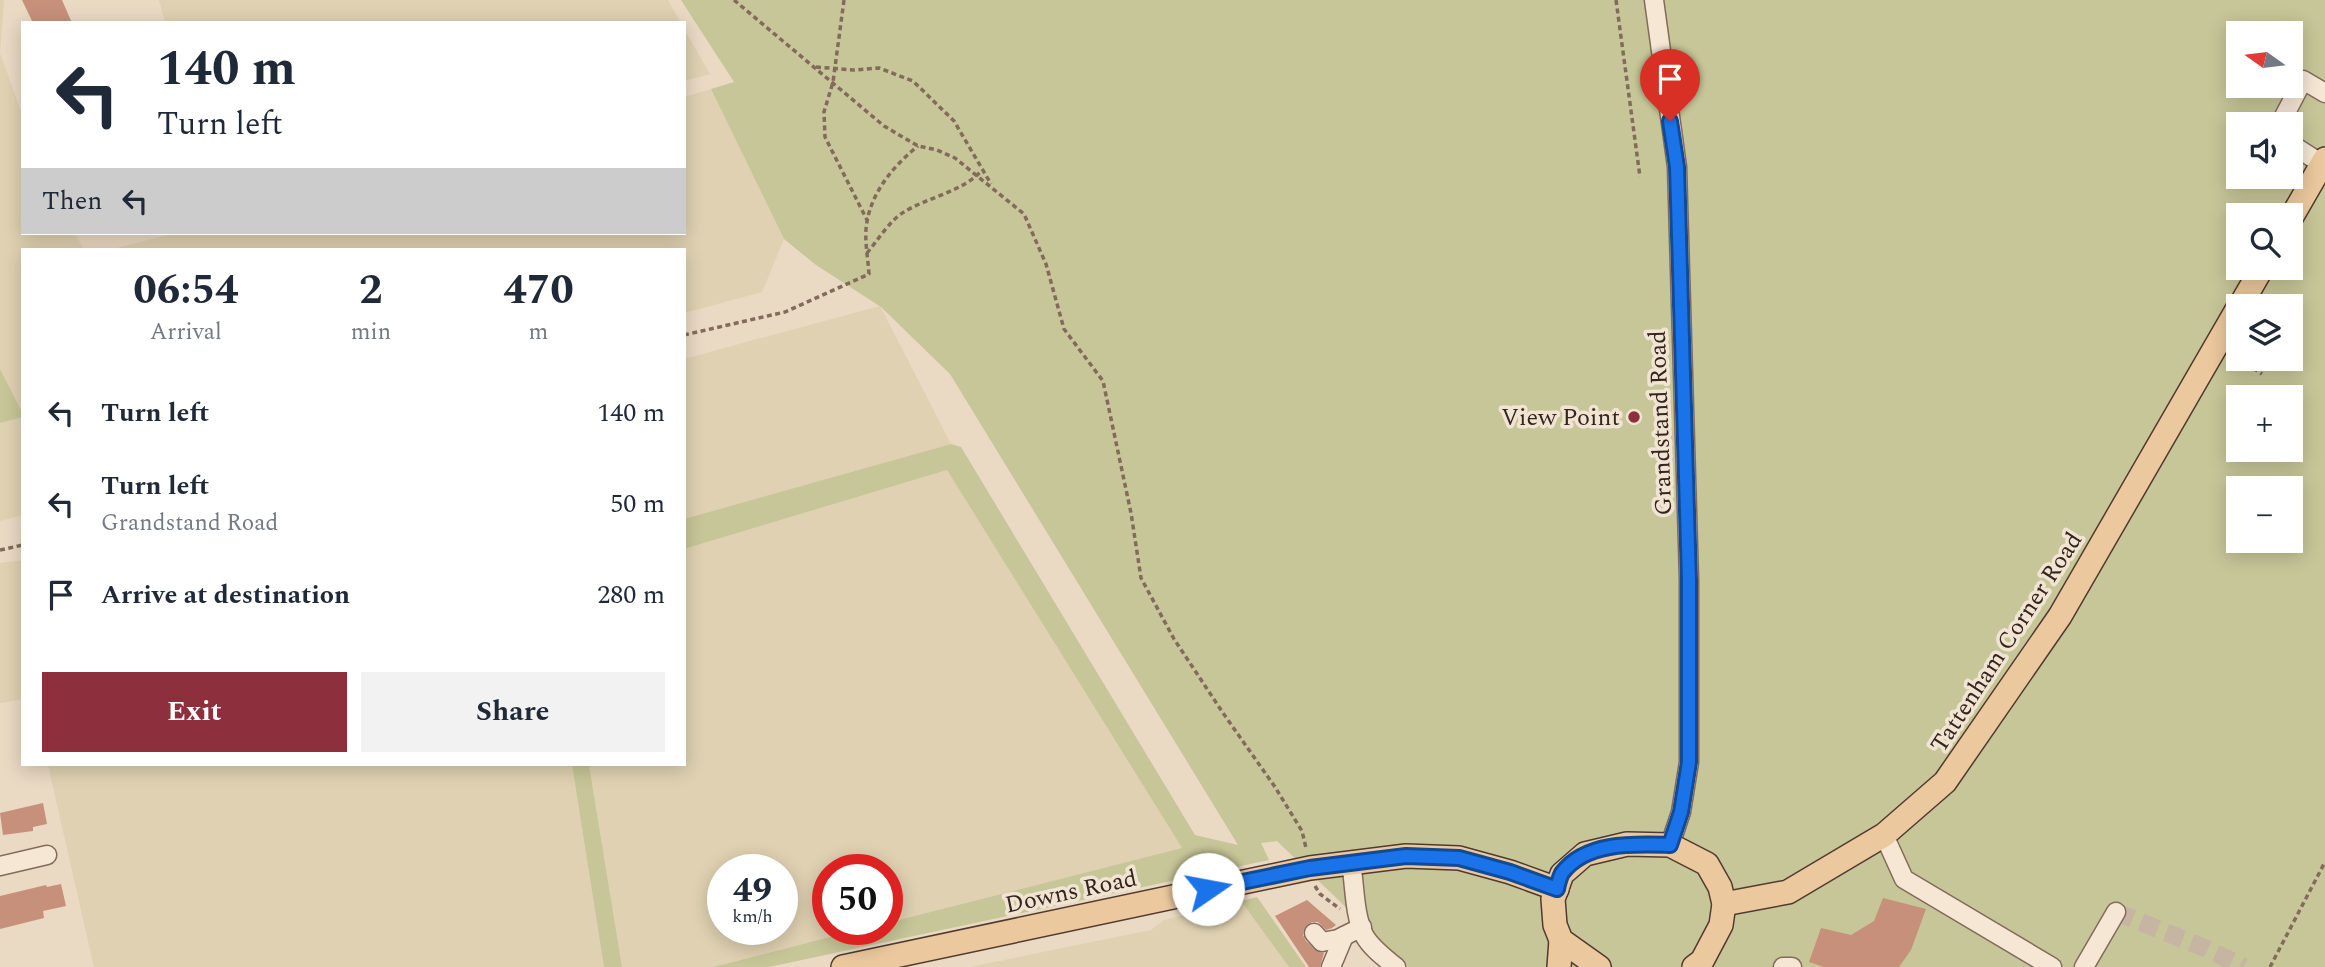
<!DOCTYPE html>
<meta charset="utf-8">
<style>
body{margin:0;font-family:Spectral,serif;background:#f2f2f3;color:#1f2937;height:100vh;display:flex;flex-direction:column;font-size:26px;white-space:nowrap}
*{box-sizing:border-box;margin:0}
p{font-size:23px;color:#747a83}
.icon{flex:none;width:38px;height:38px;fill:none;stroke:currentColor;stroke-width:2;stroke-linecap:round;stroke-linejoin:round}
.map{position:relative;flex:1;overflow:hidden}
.drawer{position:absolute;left:21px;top:248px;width:665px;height:518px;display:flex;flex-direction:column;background:#fff;border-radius:0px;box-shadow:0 4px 18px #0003}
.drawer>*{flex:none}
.banner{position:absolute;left:21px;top:21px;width:665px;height:214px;border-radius:0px;box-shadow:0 4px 18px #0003;background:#fff;color:#1f2937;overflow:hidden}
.needle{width:46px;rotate:284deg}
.fabs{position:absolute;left:2226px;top:21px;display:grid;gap:14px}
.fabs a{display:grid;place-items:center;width:77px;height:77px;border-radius:0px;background:#fff;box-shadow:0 4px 18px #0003;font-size:35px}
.speed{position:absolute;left:707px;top:854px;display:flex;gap:14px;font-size:35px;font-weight:700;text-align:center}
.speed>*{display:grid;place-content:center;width:91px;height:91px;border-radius:50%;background:#fff;box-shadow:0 4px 18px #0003;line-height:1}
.speed small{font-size:18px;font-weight:400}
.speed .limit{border:10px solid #d22;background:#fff;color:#111}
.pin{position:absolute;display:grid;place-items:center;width:60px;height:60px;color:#fff;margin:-72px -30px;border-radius:50% 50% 50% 0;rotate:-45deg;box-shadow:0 0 7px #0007}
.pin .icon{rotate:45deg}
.me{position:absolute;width:77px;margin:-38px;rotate:78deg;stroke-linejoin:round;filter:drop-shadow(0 0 5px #0008)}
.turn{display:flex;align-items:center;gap:24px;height:147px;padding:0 21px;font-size:32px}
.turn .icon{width:91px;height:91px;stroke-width:2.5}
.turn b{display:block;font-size:49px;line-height:60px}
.then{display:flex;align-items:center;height:66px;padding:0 21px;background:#0003;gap:14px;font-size:26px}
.eta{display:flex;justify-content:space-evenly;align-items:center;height:119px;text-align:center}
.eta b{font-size:42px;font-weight:700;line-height:49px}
.action{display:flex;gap:14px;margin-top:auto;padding:14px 21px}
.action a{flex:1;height:80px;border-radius:0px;background:#8d2f3d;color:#fff;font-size:28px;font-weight:700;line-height:80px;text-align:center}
.action a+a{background:#f2f2f3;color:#1f2937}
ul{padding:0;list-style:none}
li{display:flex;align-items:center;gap:21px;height:91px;padding:0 21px}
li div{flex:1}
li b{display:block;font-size:26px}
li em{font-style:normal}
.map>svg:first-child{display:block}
.farmland{fill:#dfd1b1;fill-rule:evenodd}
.green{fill:#c7c698;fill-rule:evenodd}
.building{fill:#c6907b}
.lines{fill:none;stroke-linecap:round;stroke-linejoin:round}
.minor-tunnel{stroke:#c6b5a2;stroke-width:18;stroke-dasharray:18 9;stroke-linecap:butt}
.minor-casing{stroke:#836b5b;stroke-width:21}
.major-casing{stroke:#513a2f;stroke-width:26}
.path{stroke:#836b5b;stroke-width:3.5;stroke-dasharray:5 3.5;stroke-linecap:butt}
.minor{stroke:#f6e7d5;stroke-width:18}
.major{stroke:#ebc89d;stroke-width:23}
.route-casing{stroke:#114b97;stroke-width:18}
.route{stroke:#1a73e8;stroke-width:12}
.poi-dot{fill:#8d2f3d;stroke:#f2e4d2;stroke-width:2.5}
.labels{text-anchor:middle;stroke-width:7;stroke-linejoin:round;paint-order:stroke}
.poi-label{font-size:24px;fill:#34261e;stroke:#f2e4d2;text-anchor:end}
.street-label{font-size:24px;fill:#34261e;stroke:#f2e4d2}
</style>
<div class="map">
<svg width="2325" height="967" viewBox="0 0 2325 967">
<rect width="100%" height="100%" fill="#ead9c3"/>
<g class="farmland">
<polygon points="0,0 4,0 0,53 23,117 23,233 75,233 84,250 23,250 23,414 0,369"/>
<polygon points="159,0 668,0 681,23 165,23"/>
<polygon points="684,29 710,74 684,81"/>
<polygon points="711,89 784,239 762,292 684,313 684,250 109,250 175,233 684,233 684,97"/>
<polygon points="880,306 951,444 684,519 684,359"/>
<polygon points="23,417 23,515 0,521 0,423"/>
<path d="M947 470 1182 848 887 923V870H828V929H861L713 967H622L589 765H684V549ZM723 870H782V929H723Z"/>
<polygon points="23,560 23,699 0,703 0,563"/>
<polygon points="48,765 572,765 604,967 94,967"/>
<polygon points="1241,901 1289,967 970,967 1151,930 1164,920"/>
</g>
<g class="green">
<path d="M681 0H2325V967H1408L1277 841 1261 843 1269 860 769 967H713L861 929H887V923L1182 848 947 470 684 549V519L951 444 961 447 1195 835 1238 845 950 374 881 307 816 265 784 239 711 89 734 82ZM2238 33H2291V86H2238ZM2238 124H2291V177H2238ZM2238 215H2291V268H2238ZM2238 306H2291V359H2238ZM2238 397H2291V450H2238ZM2238 488H2291V541H2238Z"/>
<polygon points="0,369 23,414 23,417 0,423"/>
<polygon points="572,765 589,765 622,967 604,967"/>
<polygon points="1257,897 1306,967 1289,967 1241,901"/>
</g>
<g class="building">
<polygon points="22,0 62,0 72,23 33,23"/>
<polygon points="43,803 47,824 33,827 33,831 3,835 0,813"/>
<polygon points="61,884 66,906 43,911 44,918 0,929 0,896 46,885 47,887"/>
<polygon points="1883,898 1926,909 1911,950 1899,967 1824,967 1809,962 1821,928 1851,935 1874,921"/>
<polygon points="1307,900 1336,925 1332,928 1326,930 1318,922 1312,922 1304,929 1303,935 1306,941 1318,952 1324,953 1320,967 1309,967 1275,916"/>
</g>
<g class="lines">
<polyline class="minor-tunnel" points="2116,912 2207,949 2244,967"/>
<defs>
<g id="minor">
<polyline points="1654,0 1677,167 1689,580 1689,762 1681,812 1670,845"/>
<polyline points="2280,124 2303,80 2325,93"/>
<polyline points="2291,144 2322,164"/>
<polyline points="1884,835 1904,879 2052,967"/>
<path d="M1351 863C1355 886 1354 914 1364 935 1371 948 1385 958 1396 967"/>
<polyline points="0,866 47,855"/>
<polyline points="1314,933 1322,942 1338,939 1362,927"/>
<polyline points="1331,967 1344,936"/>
<polyline points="1783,967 1792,967"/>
<polyline points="2084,967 2116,912"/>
</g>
<g id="major">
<polyline points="2291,218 2325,159"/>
<polyline points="2240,306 2262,268"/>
<polyline points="1724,904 1788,892 1884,835 1945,782 2060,616 2238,308"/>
<polyline points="843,967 1310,868 1406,856 1459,858 1510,872 1557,889"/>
<polyline points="1559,967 1561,940"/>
<polyline points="1599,967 1561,940 1555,925 1553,899 1562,874 1585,854 1627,844 1670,845 1707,864 1720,887 1724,904 1721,925 1702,961 1694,967"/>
</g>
</defs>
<use href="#minor" class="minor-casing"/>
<use href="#major" class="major-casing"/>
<g class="path">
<polyline points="734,0 884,126 918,146 937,150 955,158 1024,214 1046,264 1064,329 1103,381 1131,513 1141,578 1174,639 1223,713 1275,787 1302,831 1306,848"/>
<polyline points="844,0 833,82 824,112 825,137 867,220"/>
<polyline points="1616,0 1640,177"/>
<polyline points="816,67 854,70 879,68 913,81 954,121 991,184"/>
<path d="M867 253C878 240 890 220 904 212 926 198 964 191 981 171"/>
<path d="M684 335 785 312 869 274C868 259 865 244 866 229 869 195 892 167 918 146"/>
<polyline points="2239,359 2262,374"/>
<polyline points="0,550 23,545"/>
<polyline points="1315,886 1320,894 1340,909"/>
<polyline points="2270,967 2325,862"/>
</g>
<use href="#minor" class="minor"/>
<use href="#major" class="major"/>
</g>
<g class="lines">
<defs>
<path id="route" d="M1208 889 1310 868 1406 856 1459 858 1510 872 1557 889C1558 884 1560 877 1562 873 1586 841 1635 844 1670 845L1681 812 1689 762V580L1677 167 1670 121"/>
</defs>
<use href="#route" class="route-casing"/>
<use href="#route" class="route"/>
</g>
<circle class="poi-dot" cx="1634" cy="417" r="7"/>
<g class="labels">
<g class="poi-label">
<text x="1620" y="425">View Point</text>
</g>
<g class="street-label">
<text transform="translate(1660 423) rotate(-92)" y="8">Grandstand Road</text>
<text transform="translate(2006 642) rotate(-57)" y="8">Tattenham Corner Road</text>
<text transform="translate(1071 891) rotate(-12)" y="8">Downs Road</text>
</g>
</g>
</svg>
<div class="fabs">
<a><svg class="needle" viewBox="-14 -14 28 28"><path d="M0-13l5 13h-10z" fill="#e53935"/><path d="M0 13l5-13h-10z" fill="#747a83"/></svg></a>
<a><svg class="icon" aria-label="sound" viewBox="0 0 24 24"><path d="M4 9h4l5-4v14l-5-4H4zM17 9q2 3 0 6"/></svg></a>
<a><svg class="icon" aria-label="search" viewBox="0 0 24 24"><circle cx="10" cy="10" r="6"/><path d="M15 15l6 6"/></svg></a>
<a><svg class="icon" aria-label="layers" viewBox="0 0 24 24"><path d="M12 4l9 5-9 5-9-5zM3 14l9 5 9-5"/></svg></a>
<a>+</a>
<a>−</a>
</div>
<div class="speed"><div>49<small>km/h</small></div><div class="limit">50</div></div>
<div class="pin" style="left:1670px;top:121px;background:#d93025"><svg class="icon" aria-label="arrive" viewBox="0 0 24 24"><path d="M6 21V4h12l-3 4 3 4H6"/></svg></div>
<svg class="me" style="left:1208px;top:889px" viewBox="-20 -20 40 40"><circle r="19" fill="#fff"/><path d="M0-13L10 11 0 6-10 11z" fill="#1a73e8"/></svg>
<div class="banner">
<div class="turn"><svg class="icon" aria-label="left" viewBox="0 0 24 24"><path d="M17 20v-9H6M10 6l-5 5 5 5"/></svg><div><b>140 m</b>Turn left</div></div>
<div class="then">Then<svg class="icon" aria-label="left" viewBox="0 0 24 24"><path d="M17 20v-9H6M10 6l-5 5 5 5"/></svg></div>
</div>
<section class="drawer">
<div class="eta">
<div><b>06:54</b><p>Arrival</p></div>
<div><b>2</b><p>min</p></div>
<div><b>470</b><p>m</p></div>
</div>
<ul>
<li><svg class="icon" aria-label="left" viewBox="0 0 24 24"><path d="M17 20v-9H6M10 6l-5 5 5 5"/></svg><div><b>Turn left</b></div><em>140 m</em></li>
<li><svg class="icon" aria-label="left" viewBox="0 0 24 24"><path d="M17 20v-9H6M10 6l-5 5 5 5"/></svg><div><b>Turn left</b><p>Grandstand Road</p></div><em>50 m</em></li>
<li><svg class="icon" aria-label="arrive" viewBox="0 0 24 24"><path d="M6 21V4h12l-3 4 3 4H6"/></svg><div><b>Arrive at destination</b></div><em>280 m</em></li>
</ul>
<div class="action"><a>Exit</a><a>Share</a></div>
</section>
</div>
